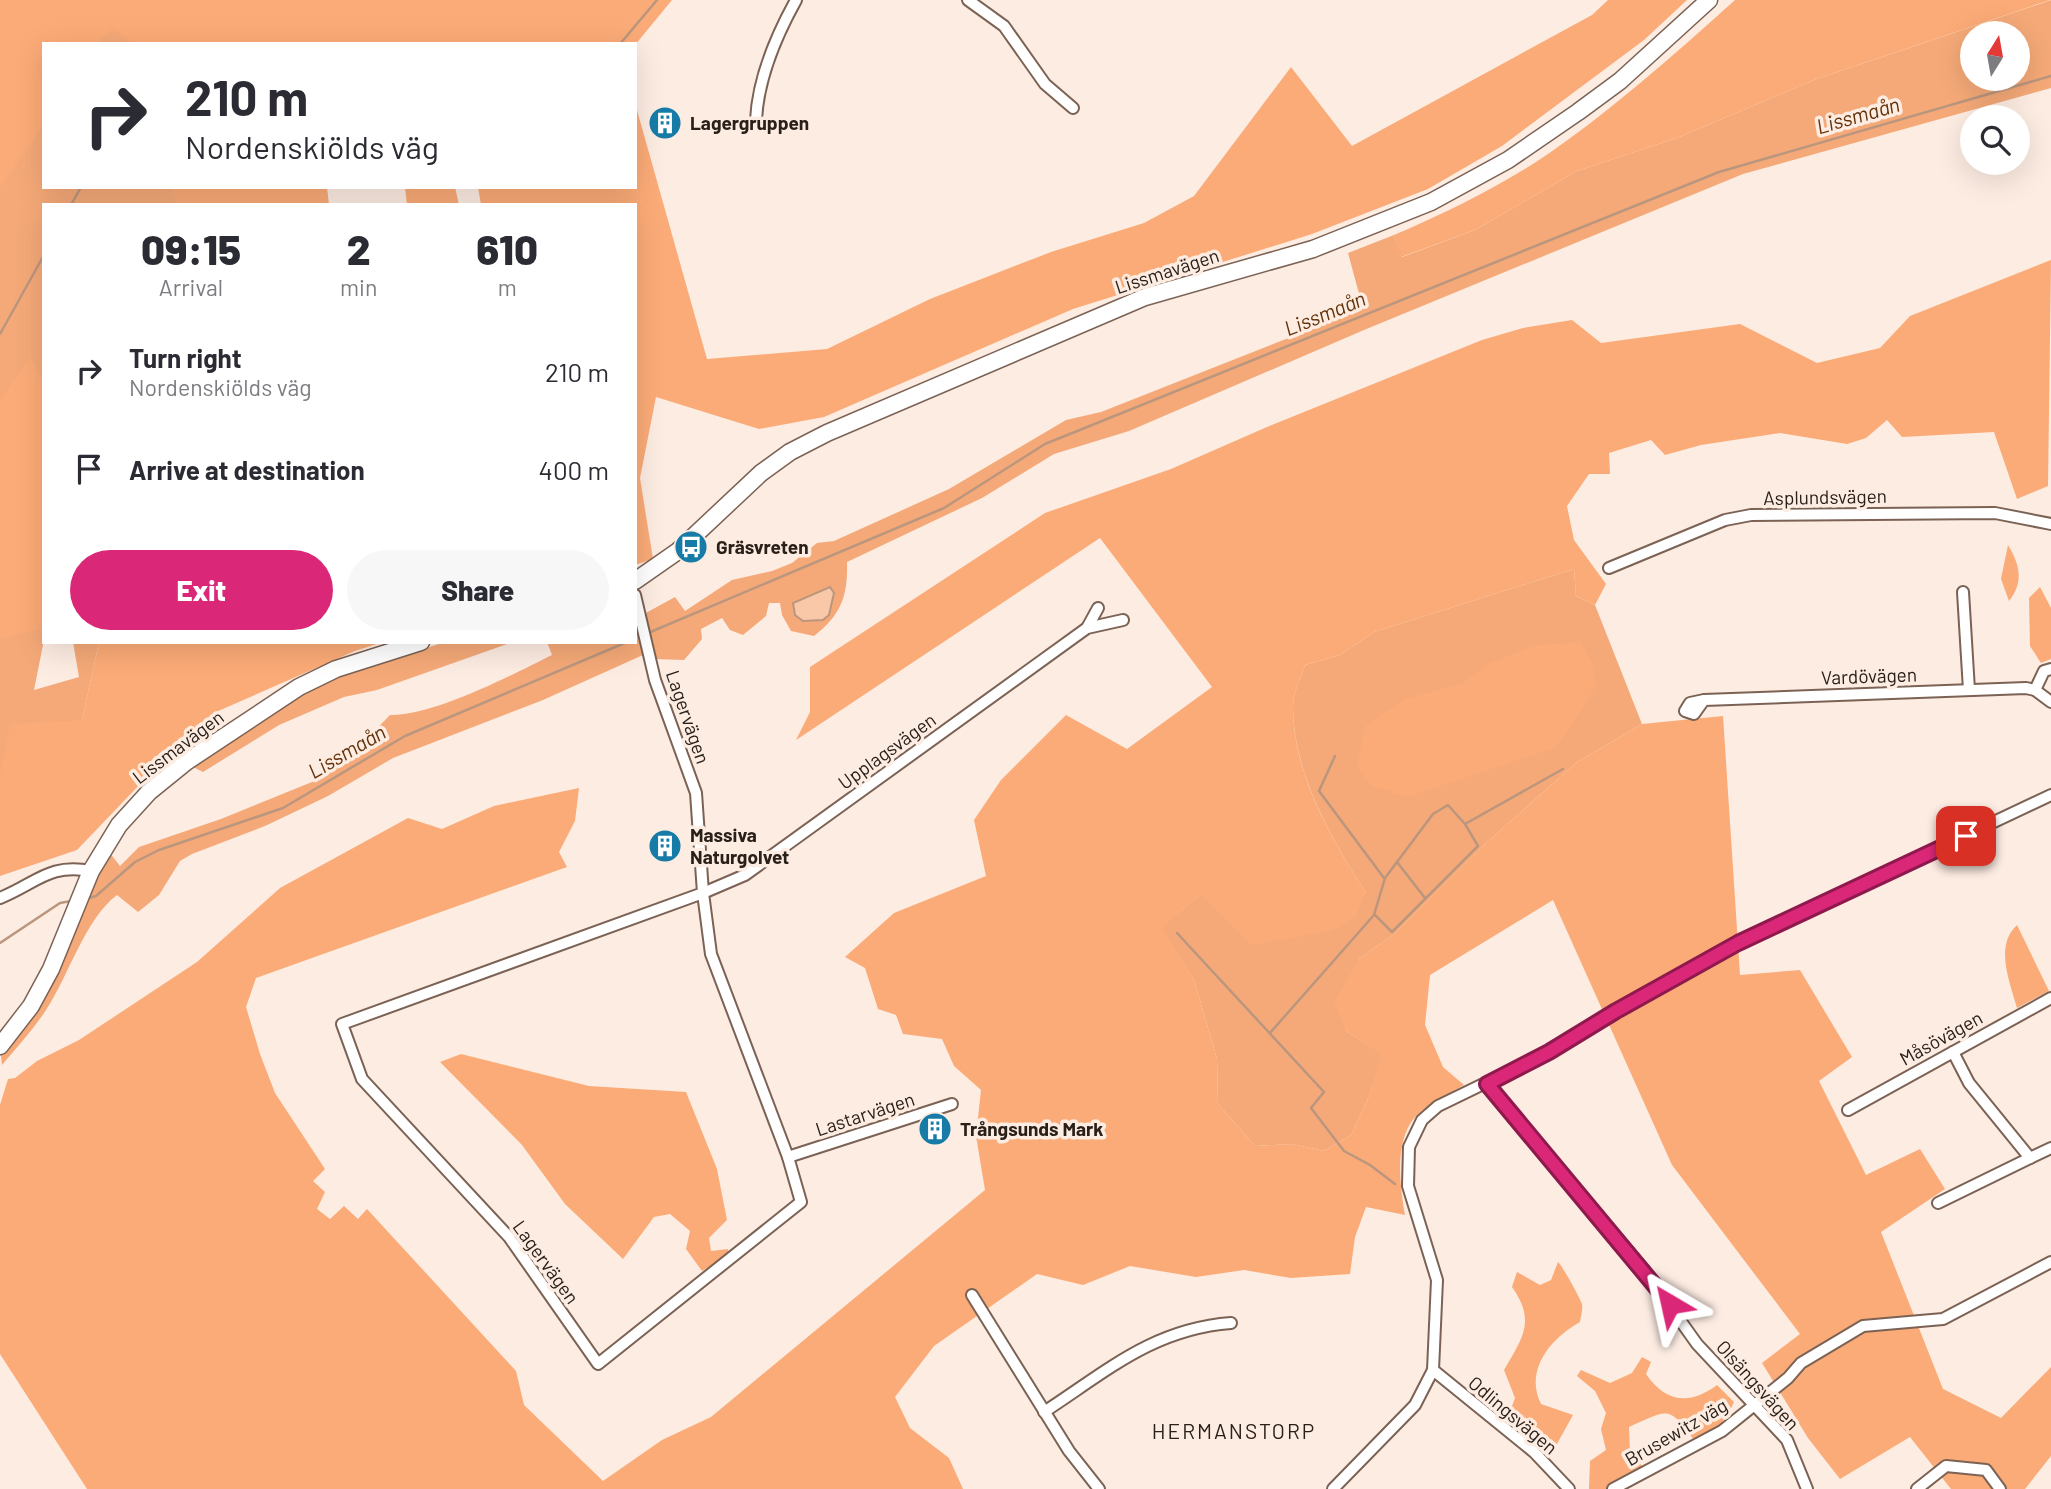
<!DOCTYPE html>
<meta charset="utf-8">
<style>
body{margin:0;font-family:Barlow,sans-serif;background:#f7f7f7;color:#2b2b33;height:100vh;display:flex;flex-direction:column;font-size:26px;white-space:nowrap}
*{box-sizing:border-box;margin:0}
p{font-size:23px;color:#7c7c81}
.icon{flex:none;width:38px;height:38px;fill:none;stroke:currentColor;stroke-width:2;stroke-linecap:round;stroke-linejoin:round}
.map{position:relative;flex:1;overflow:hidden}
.panel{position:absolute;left:42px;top:203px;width:595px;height:441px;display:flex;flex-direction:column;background:#fff;border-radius:0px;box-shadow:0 7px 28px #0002}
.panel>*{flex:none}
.hud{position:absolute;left:42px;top:42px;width:595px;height:147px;border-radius:0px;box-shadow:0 7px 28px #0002;background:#fff;color:#2b2b33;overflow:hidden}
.needle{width:46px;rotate:11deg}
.fabs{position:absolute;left:1960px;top:21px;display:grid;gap:14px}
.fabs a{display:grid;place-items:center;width:70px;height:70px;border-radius:50%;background:#fff;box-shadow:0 7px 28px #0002;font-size:35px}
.pin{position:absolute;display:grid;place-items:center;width:60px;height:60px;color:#fff;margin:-30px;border-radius:14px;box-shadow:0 4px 10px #0006}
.me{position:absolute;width:77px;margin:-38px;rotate:324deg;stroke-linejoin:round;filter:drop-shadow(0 0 5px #0008)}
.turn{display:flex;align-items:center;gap:24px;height:147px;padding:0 28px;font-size:32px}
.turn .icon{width:91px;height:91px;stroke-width:2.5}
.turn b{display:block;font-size:49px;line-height:60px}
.eta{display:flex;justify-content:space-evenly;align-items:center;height:119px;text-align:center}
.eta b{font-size:42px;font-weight:800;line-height:49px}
.cta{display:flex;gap:14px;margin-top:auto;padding:14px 28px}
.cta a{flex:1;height:80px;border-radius:42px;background:#db2777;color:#fff;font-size:28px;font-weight:800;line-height:80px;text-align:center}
.cta a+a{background:#f7f7f7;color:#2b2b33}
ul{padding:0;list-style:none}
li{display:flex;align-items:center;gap:21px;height:98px;padding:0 28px}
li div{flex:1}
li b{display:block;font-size:26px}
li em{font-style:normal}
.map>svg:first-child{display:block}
.green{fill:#f5a978;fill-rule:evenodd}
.forest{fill:#fbab77}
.water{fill:#f9c8a9;stroke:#bb967e;stroke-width:2}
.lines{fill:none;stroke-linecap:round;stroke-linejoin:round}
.stream{stroke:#bb967e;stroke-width:2.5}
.street-casing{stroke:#7b6254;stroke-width:14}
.secondary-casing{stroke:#7b6254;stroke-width:19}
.street{stroke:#fff;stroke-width:10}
.secondary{stroke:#fff;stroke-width:16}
.route-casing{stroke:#8e194d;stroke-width:18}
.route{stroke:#db2777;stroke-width:12}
.labels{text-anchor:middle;stroke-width:7;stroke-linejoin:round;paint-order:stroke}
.poi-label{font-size:19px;font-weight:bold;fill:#2a201a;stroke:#fdece2;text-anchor:start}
.street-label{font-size:19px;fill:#2a201a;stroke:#fdece2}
.water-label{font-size:21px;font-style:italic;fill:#64320a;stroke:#fdece2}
.neighbourhood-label{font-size:21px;letter-spacing:2px;fill:#2a201a;stroke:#fdece2}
</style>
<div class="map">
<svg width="2051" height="1489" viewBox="0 0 2051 1489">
<rect width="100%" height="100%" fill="#fdece2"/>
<g class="green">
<polygon points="0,0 590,44 44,44 44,187 289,187 246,205 44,205 44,640 34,690 79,677 73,642 99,642 82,720 0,863"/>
<path d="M2051 0V88L1743 174 1364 330 1129 431 1054 454 982 498 847 562C848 596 841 615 814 636L791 631 782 615 780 603H769L766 616 743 635 730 630 722 618 701 629 702 639 684 660 655 659 644 614 675 597 685 611 732 580 772 571 792 563 817 543 834 541 949 489 1066 420 1101 412 1352 313 1361 301 1348 253 1394 235 1402 257 1475 230 1577 171 1677 138 1814 80ZM1972 33H2018V79H1972Z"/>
<path d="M1574 569 1576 596 1595 605 1642 724 1577 762 1485 844 1394 934 1359 959 1346 1031 1383 1054 1367 1101 1351 1135 1324 1151 1292 1144 1255 1146 1218 1104 1217 1059 1194 980 1161 927 1201 894 1366 893C1331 838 1293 773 1293 706 1293 693 1301 677 1305 665L1340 655 1374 632Z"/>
<path d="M635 620 643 655 543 700 393 758 328 796 265 826 192 854 180 861 159 895 138 912 117 895C85 919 69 975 46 1010 33 1030 17 1047 2 1065L1 1055 25 1023 109 852 120 866 139 847 221 819 312 782 345 761 390 715C433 716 512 675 552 655L547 642H635Z"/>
<polygon points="445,642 513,642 377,690 344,697 279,725 203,772 189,765 280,705 329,679"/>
</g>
<g class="forest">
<polygon points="0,0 672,0 635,45 133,44 112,27 97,44 44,44 44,123 0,188"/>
<polygon points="1608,0 1687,0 1644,40 1502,146 1428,189 1312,234 1073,309 824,417 759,429 656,397 640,478 653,559 635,565 635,205 481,205 478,187 635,187 635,103 707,359 827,349 930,299 1051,252 1144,223 1194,196 1291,67 1352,146 1592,15"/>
<path d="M1735 0H2050L1814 80 1677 138 1577 171 1475 230 1401 257 1394 235C1443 214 1490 191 1536 162 1602 119 1676 53 1735 0Z"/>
<polygon points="170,187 327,187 329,205 179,205"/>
<polygon points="405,187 455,187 459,205 407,205"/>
<path d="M2051 260 2048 486 2017 499 1994 432 1902 437 1887 420 1866 438 1847 444 1780 433 1701 445 1665 455 1651 440 1609 453 1610 474H1589L1567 506 1574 540 1606 584 1595 605 1576 596 1574 569 1374 632 1340 655 1305 665C1301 677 1293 693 1293 706 1293 774 1331 838 1366 893L1355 917 1332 931 1252 945 1201 894 1162 927 1194 980 1217 1059 1218 1104 1255 1146 1292 1144 1324 1151 1351 1135 1367 1101 1382 1054 1346 1031 1334 1002 1359 959 1394 934 1485 844 1577 762 1642 724 1723 716 1740 975 1800 970 1852 1057 1819 1081 1866 1175 1920 1149 1945 1189 1881 1232 1943 1389 2001 1418 2051 1367V1456L2025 1489H1951L1910 1437 1840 1479 1808 1438 1762 1363 1800 1334 1672 1165 1553 900 1430 975 1425 1025 1443 1067 1464 1085C1449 1094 1431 1102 1418 1114 1393 1138 1400 1186 1405 1215L1366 1207 1355 1237 1350 1274 1291 1278 1244 1270 1196 1277 1130 1266 1083 1285 1037 1274 934 1346 895 1397 910 1428 949 1458 963 1489H87L0 1354V1105L8 1079 15 1078 37 1061 79 1040 197 962 280 888 408 818 442 829 494 806 579 788 575 821 559 852 567 867 256 978 246 1007 260 1054 275 1093 325 1169 313 1181 325 1192 317 1209 330 1219 344 1206 358 1219 367 1209 516 1371 524 1405 603 1481 662 1440 711 1417 985 1190 976 1136 981 1090 954 1066 942 1039 903 1034 896 1015 878 1009 865 968 845 957 894 913 986 876 974 820 1001 780 1066 715 1127 749 1212 687 1100 538 796 740 810 712V667L1045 513 1171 469 1267 427 1482 340 1523 328 1572 320 1601 343 1740 324 1817 363 1880 348 1910 316Z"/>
<polygon points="30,357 44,384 44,628 0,639 0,400"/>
<path d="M2008 545C2020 565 2024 582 2009 601L2001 579Z"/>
<polygon points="2040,587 2051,608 2051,659 2041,663 2030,646 2029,598"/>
<polygon points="99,642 383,642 355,651 216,712 144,780 77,850 0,876 0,775 10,724 82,720"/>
<polygon points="1581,642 1593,663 1596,686 1557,747 1407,797 1371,786 1357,765 1366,725 1403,700 1463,683 1489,663 1538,645"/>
<path d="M2017 925 2049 991 2017 1008C2010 982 1994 946 2017 925Z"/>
<polygon points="461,1054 589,1086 686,1092 717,1169 727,1220 709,1238 711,1251 728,1249 729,1255 702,1271 686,1249 690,1231 670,1214 654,1217 623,1259 565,1204 522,1145 440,1062"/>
<path d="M1558 1262C1562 1265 1580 1298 1582 1304 1583 1308 1581 1317 1580 1322 1551 1338 1524 1370 1541 1404L1573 1415 1553 1451H1540L1507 1420 1515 1398 1504 1370C1523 1337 1536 1321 1512 1287L1517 1272 1540 1285 1551 1280Z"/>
<path d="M1642 1357 1651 1362 1646 1374C1665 1402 1689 1406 1717 1385L1734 1402C1726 1421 1714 1434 1694 1440 1668 1404 1668 1410 1629 1427L1630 1453 1643 1467 1607 1489H1589L1590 1461 1606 1450 1601 1429 1606 1413 1595 1391 1577 1376 1581 1370 1610 1383 1632 1373Z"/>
</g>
<polygon class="water" points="830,587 834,593 829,615 823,620 803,621 795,615 793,603"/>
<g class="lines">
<g class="stream">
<polyline points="620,44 657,0"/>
<polyline points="71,205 81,187"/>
<polyline points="0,334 44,255"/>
<polyline points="648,633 944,508 1045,444 1719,172 2051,76"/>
<polyline points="1335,756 1319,791 1384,878"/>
<polyline points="1397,862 1425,898"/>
<polyline points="89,898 96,896 135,862 159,850 283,808 405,736 627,642"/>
<polyline points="1375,915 1392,932 1478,846 1465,824 1563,769"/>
<polyline points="1177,933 1324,1092 1311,1108 1344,1151 1370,1165 1395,1184"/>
<polyline points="0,943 60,903 71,901"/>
<polyline points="1270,1033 1374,915 1385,878 1433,814 1448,805 1465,824"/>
</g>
<defs>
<g id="street">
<polyline points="968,0 1004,26 1045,84 1073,108"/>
<path d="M756 120C758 79 776 36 796 0"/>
<polyline points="1609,568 1725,520 1751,515 1995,513 2051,524"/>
<polyline points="1963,592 1969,690"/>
<polyline points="635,595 655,680 696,793 703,893 711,954 788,1157 801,1202 598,1364 509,1237 362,1079 342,1024 703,893 745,875 1087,628 1123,620"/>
<polyline points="1087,628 1098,608"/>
<polyline points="2035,690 2044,671 2051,669"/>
<polyline points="1704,700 1694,714 1685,711 1690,703 1704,700 2026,688 2035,690 2051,702"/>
<path d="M0 898C37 883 49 863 91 871"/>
<polyline points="1487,1084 1645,1271 1697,1344 1787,1440 1807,1489"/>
<polyline points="1848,1110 2051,998"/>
<polyline points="788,1157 952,1104"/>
<polyline points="2030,1158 2051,1148"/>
<polyline points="1938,1203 2030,1158 1969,1083 1953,1052"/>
<polyline points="972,1295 1069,1451 1099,1489"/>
<polyline points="1433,1370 1534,1452 1569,1489"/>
<path d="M1044 1412C1107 1371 1153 1329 1231 1323"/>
<polyline points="1333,1489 1415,1405 1433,1370 1437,1280 1408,1186 1409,1147 1422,1120 1438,1106 1549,1052 1616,1011 1738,943 2051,795"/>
<polyline points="1613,1489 1722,1431 1788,1378 1801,1363 1863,1326 1943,1319 2051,1262"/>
<polyline points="1917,1489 1946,1466 1986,1470 2000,1489"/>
</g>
<g id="secondary">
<polyline points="635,581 678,551 761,473 790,452 827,433 1145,297 1313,249 1431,202 1508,160 1578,112 1620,81 1709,0"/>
<polyline points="0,1046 31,1006 51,969 91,871 119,825 149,792 186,762 299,687 336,669 421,642"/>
</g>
</defs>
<use href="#street" class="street-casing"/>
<use href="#secondary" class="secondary-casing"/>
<use href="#street" class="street"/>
<use href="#secondary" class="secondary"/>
</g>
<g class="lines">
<defs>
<polyline id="route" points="1670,1304 1487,1084 1549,1052 1616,1011 1738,943 1966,836"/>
</defs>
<use href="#route" class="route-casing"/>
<use href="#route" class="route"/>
</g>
<defs>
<symbol id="building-disc" viewBox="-11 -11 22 22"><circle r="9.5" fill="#167ca7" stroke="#fdece2"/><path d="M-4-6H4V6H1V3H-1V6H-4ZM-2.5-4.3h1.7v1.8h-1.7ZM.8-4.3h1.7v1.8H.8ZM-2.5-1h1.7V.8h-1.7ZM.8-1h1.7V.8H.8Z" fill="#fff"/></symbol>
<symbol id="bus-disc" viewBox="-11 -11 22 22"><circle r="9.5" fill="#167ca7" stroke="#fdece2"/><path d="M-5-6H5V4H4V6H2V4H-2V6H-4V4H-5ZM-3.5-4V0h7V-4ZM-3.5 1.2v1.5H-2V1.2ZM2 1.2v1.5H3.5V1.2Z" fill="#fff"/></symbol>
</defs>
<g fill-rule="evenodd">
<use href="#building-disc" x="646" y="104" width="38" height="38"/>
<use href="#bus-disc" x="672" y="528" width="38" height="38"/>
<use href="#building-disc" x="646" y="827" width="38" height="38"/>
<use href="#building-disc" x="916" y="1110" width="38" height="38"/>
</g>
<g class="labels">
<g class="poi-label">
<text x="690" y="130">Lagergruppen</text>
<text x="716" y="554">Gräsvreten</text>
<text x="690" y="842">Massiva<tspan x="690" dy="22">Naturgolvet</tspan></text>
<text x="960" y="1136">Trångsunds Mark</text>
</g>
<g class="street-label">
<text transform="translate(1167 271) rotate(-18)" y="7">Lissmavägen</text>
<text transform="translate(1825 497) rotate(-1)" y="7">Asplundsvägen</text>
<text transform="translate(1869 676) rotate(-2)" y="7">Vardövägen</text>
<text transform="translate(688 717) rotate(71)" y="7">Lagervägen</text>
<text transform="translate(178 747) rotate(-37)" y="7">Lissmavägen</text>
<text transform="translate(887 751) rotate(-36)" y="7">Upplagsvägen</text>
<text transform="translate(1941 1038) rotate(-29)" y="7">Måsövägen</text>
<text transform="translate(865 1114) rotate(-18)" y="7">Lastarvägen</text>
<text transform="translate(546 1262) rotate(54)" y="7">Lagervägen</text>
<text transform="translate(1758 1385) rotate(48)" y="7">Olsängsvägen</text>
<text transform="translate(1513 1415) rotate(40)" y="7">Odlingsvägen</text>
<text transform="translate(1676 1432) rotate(-30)" y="7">Brusewitz väg</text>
</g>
<g class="water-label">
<text transform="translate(1858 116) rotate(-16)" y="7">Lissmaån</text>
<text transform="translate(1325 314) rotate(-22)" y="7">Lissmaån</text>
<text transform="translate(347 752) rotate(-30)" y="7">Lissmaån</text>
</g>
<g class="neighbourhood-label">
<text x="1234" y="1439">HERMANSTORP</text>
</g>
</g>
</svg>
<div class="fabs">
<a><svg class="needle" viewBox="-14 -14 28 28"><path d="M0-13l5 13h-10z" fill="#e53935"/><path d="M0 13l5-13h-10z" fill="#7c7c81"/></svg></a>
<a><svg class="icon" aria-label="search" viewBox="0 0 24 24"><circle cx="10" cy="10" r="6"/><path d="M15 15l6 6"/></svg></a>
</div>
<div class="pin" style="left:1966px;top:836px;background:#d93025"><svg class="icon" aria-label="arrive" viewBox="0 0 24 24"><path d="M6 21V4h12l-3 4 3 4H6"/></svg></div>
<svg class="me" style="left:1670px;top:1304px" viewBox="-20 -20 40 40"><path d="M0-17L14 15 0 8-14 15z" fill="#db2777" stroke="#fff" stroke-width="4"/></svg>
<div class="hud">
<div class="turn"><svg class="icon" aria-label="right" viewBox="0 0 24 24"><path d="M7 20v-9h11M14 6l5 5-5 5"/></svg><div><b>210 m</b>Nordenskiölds väg</div></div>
</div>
<section class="panel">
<div class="eta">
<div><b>09:15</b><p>Arrival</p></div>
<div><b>2</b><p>min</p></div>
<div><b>610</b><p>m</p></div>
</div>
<ul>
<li><svg class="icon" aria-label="right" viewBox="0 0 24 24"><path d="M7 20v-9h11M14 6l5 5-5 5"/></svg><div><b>Turn right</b><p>Nordenskiölds väg</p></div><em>210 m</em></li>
<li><svg class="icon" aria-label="arrive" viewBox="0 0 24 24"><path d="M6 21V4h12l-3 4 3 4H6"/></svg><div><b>Arrive at destination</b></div><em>400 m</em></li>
</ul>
<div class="cta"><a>Exit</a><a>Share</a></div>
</section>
</div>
